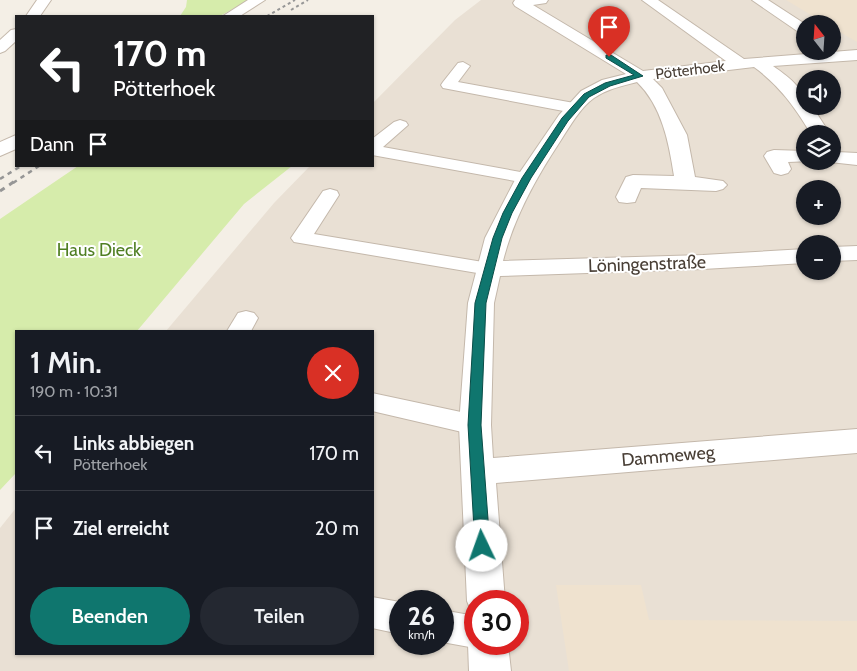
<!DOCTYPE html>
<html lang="de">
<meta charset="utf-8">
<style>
body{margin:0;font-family:Cabin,sans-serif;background:#242831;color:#f1f3f6;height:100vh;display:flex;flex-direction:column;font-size:19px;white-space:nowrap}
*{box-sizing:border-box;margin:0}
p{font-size:16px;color:#9ea1a6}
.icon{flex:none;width:28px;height:28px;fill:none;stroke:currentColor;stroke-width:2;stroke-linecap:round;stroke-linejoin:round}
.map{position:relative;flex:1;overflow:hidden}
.panel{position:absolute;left:15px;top:330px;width:359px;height:325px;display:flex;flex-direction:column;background:#171b24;border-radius:0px;box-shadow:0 1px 4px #0004}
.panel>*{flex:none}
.banner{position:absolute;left:15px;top:15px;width:359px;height:152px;border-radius:0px;box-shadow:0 1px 4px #0004;background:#202124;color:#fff;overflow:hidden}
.needle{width:32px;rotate:343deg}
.fabs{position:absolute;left:796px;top:15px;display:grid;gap:10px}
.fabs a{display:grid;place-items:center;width:45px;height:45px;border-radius:50%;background:#171b24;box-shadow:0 1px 4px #0004;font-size:25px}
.speed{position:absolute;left:389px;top:590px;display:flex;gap:10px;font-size:25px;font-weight:700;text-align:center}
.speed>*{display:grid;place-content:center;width:65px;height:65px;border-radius:50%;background:#171b24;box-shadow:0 1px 4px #0004;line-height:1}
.speed small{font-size:12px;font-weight:400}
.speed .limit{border:8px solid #d22;background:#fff;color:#111}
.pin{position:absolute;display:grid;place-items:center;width:42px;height:42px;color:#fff;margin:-51px -21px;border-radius:50% 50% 50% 0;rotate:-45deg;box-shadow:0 0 5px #0007}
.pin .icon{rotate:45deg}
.me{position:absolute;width:55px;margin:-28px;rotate:357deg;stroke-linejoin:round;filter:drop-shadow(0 0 4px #0008)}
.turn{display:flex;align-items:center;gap:18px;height:105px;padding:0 15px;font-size:22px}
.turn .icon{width:65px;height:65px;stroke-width:2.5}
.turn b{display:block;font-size:35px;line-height:42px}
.then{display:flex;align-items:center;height:48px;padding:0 15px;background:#0003;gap:10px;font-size:19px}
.round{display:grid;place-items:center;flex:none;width:52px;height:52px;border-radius:26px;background:#242831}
.headline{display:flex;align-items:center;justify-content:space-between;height:85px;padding:0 15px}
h1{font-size:30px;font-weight:600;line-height:38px}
.primary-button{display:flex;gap:10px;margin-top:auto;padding:10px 15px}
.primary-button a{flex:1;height:58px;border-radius:30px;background:#0f766e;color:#fff;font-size:20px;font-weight:600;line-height:58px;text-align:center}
.primary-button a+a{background:#242831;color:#f1f3f6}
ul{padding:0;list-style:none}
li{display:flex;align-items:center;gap:15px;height:75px;padding:0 15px;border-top:1px solid #363941}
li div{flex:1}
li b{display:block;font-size:19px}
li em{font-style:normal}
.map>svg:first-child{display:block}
.residential{fill:#e9e0d4;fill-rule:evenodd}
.education{fill:#efe2cf}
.green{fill:#d6ecab}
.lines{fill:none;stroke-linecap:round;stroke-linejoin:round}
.service-casing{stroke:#c4b8ab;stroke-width:2}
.minor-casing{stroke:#c4b8ab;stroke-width:2}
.service{fill:#fff;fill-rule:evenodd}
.minor{fill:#fff;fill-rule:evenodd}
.rail-far2{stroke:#969696;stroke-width:2;stroke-dasharray:3 3;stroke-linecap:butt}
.rail-far1{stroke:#969696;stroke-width:2.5;stroke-dasharray:4.5 4.5;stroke-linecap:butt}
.rail{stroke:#969696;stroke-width:3;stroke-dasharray:5.5 5.5;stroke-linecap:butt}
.route{fill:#0f766e;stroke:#0a4d48}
.labels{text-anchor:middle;stroke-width:4;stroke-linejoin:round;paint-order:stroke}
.far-street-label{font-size:15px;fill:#483e35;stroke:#fff}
.park-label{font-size:18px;fill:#507f23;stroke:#fff}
.street-label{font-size:18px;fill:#483e35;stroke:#fff}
</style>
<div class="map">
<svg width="857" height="671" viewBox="0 0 857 671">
<rect width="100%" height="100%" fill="#f4efe6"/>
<path class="residential" d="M481 0H857V671H0V528L16 508V654H372V331H166L274 203 310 166H372L373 103 455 20ZM805 24H832V51H805ZM805 79H832V106H805ZM805 134H832V161H805ZM805 189H832V216H805ZM805 244H832V271H805ZM400 601H442V644H400ZM475 601H518V644H475Z"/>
<g class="education">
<polygon points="786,0 857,0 857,42 833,28 832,24 826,24"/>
<polygon points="556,585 641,585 649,620 857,621 857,671 569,671"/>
</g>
<g class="green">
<polygon points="187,0 249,0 220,16 180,16 186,7"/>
<polygon points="78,166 292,166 244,204 137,331 16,331 16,473 0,490 0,219"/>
</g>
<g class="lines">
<defs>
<g id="service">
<polygon points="463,62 470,66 458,82 574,103 579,105 582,108 579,111 574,113 443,88 441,85 443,82 458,63"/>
<polygon points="400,120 406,122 408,125 383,147 526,173 532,174 535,178 532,182 526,183 372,155 372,139 394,122"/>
<polygon points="330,189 337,191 339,195 314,234 489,263 497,264 500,269 497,274 489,275 294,242 291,238 323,191"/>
<polygon points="246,311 254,313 258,318 251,331 227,331 238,313"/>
<polygon points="372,393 475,415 485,418 489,425 485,432 475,435 372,411"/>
<polygon points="372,597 400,602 400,634 372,628"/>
<polygon points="442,610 475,616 475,644 486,644 475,648 442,642"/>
</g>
<g id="minor">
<polygon points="37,0 51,0 40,16 26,16"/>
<polygon points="248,0 265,0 240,16 223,16"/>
<path d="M515 0H548L546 3 533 5 643 71 726 61 642 0H658L744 59 857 50V60L773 66C787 76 805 88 805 106H812L830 134H811C795 107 779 85 754 67L653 79 662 88 687 135 695 177 723 181 727 185 723 189 716 191 641 188 635 202 627 203 619 202 616 197 626 177 633 175 674 176C669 143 662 106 637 82 622 86 607 89 594 98 580 108 570 126 561 140 536 178 514 217 503 261L703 255 805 249V263L703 269 500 276 494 303 491 425 493 458 857 429V453L496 483 505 601H475V614L472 613 467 601 459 425 468 303 485 238 516 178 559 115 581 91 602 80 626 74 515 6 513 3Z"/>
<polygon points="752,0 768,0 805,24 805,34 800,33"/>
<polygon points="16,29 16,41 5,51 0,53 0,40 11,30"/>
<polygon points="16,135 16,149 0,156 0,142"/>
<polygon points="774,150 805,151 805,161 812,161 788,162 791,169 788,173 781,175 774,173 764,156 767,152"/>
<polygon points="837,152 857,153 857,165 830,162 832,161 832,153"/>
<polygon points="857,246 857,260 832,261 832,247"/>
<polygon points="474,630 475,644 508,644 511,671 469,671 468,644"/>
</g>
</defs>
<use href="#service" class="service-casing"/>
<use href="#minor" class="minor-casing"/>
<use href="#service" class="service"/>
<use href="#minor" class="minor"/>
<g class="rail-far2">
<polyline points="291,10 308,0"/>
<polyline points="267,16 295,0"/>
</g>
<g class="rail-far1">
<polyline points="0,179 21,166"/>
<polyline points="13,183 39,166"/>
</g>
<polyline class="rail" points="0,191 15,181"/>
</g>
<polygon class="route" points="606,55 611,55 643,76 610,86 589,97 568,121 531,178 512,213 502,238 486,303 481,425 490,546 488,550 482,552 477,550 475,546 468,425 475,303 493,238 503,213 522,178 562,118 584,94 605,83 634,75 606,58"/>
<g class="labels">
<g class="far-street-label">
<text transform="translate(690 70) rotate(-7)" y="5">Pötterhoek</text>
</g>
<g class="park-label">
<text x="99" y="256">Haus Dieck</text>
</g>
<g class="street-label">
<text transform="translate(647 264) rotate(-2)" y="6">Löningenstraße</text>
<text transform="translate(668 456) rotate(-5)" y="6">Dammeweg</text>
</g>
</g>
</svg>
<div class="fabs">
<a><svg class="needle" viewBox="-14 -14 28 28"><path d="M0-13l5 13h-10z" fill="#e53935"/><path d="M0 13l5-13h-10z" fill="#9ea1a6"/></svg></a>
<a><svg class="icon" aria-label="sound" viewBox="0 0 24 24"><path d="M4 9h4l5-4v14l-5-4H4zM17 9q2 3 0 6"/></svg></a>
<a><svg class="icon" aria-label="layers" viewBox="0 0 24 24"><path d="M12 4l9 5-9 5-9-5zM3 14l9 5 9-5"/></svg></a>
<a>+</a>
<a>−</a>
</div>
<div class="speed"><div>26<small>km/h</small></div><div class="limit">30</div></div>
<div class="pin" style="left:609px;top:57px;background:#d93025"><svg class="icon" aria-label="arrive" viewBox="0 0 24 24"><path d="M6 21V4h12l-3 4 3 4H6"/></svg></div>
<svg class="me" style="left:482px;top:546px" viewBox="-20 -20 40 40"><circle r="19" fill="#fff"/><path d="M0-13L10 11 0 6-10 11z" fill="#0f766e"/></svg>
<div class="banner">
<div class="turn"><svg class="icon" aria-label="left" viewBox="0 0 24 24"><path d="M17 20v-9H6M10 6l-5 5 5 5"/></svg><div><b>170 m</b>Pötterhoek</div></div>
<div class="then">Dann<svg class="icon" aria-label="arrive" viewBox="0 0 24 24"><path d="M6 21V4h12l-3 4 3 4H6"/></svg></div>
</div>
<section class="panel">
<div class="headline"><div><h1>1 Min.</h1><p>190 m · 10:31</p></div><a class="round" style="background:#d93025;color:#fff"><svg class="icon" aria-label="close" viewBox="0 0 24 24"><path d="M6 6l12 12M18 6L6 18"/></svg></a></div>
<ul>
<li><svg class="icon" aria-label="left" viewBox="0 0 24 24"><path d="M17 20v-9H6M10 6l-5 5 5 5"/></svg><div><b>Links abbiegen</b><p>Pötterhoek</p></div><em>170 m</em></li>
<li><svg class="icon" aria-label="arrive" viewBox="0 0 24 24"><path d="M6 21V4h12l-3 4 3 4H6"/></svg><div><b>Ziel erreicht</b></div><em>20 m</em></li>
</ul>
<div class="primary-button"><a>Beenden</a><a>Teilen</a></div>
</section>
</div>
